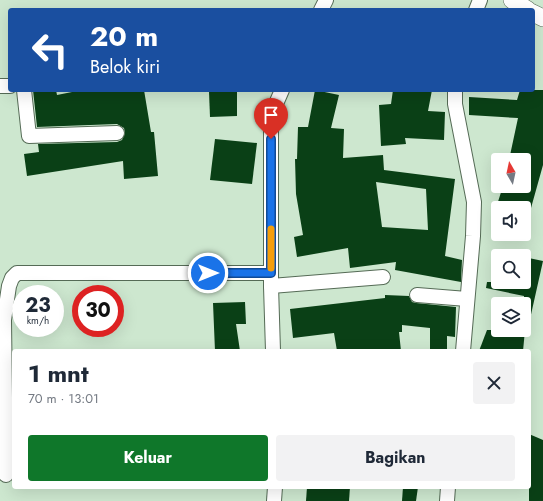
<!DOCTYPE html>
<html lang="id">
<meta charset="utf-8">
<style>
body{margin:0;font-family:Jost,sans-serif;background:#f2f2f3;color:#1f2937;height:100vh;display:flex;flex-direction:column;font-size:15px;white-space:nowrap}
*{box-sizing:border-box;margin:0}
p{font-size:13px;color:#747a83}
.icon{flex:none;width:22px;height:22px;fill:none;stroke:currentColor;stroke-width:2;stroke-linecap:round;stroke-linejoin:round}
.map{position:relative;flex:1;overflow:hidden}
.side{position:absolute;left:12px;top:349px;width:519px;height:140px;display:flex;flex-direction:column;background:#fff;border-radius:4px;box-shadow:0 4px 16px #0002}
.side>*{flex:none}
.guide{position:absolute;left:8px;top:8px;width:527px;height:84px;border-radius:4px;box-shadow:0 4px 16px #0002;background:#1a4fa0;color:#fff;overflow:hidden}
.needle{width:26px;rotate:351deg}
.fabs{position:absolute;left:491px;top:153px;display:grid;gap:8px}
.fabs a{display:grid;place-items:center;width:40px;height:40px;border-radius:4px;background:#fff;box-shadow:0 4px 16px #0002;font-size:20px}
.speed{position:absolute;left:12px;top:285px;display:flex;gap:8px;font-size:20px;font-weight:700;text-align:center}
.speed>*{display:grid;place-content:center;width:52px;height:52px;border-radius:50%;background:#fff;box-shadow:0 4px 16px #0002;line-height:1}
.speed small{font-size:10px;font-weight:400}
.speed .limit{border:6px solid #d22;background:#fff;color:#111}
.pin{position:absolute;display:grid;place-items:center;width:34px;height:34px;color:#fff;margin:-41px -17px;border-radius:50% 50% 50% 0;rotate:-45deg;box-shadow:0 0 4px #0007}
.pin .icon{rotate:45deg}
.me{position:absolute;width:44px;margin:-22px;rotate:90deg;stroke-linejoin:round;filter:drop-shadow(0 0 3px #0008)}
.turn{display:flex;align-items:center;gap:14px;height:84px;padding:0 16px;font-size:18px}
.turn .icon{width:52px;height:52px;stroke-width:2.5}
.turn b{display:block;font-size:28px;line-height:34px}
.round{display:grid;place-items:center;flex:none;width:42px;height:42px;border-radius:4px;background:#f2f2f3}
.summary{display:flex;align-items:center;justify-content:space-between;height:68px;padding:0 16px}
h1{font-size:24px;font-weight:700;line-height:30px}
.cta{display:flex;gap:8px;margin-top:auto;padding:8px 16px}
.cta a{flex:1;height:46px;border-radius:4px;background:#0f772a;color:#fff;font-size:16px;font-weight:700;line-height:46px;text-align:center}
.cta a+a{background:#f2f2f3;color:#1f2937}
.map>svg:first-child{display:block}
.building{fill:#0a4016;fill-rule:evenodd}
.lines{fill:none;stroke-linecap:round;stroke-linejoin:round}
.minor-casing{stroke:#556b56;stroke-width:16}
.tertiary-casing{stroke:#556b56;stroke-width:18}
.minor{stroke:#fff;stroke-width:14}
.tertiary{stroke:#fff;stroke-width:17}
.route-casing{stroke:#114b97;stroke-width:10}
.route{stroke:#1a73e8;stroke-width:7}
.slow{stroke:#f59e0b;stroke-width:7}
</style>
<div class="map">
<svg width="543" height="501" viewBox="0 0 543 501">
<rect width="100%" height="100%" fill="#cde7cf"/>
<g class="building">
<polygon points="33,90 56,90 57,95 82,90 144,90 151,132 154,132 158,176 124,179 123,161 27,176 24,154 39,152 38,144 117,142 122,140 125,133 124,128 117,124 37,127"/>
<path d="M315 90 339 95 331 128 344 129 343 158 383 155 384 170 455 179 445 256 462 260 461 282 395 270 396 262 350 268 348 248 297 257 294 237 303 235 296 194 295 159H297L298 127H308ZM376 182 426 189 428 230 382 227Z"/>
<polygon points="393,90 432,90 428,111 445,112 444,140 405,138 406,144 381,146 379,105 391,104"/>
<polygon points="520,90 543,90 543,165 531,208 529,208 527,214 524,214 524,208 496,208 503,186 524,186 524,160 509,160 518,118 469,115 469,97 517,100"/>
<polygon points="209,92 237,92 237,116 210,117"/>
<polygon points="215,139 257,143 252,184 210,180"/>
<polygon points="524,257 543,261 530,319 524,318 524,296 486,288 487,282 524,282"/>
<polygon points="385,295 409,296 412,302 416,303 456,307 455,337 447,336 447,351 430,351 430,328 402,325 402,332 399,332 401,351 337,351 334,333 293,338 290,309 385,298"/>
<polygon points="245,302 246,324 236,324 240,351 215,351 213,303"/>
<polygon points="487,330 525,330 523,351 479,351"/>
<polygon points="529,434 543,440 543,501 529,501"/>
<polygon points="307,487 350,487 349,501 306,501"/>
<polygon points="403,487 418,487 416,501 402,501"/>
</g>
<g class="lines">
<defs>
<g id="minor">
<polyline points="321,10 326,0"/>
<polyline points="476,10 480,0"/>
<polyline points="0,86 10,86"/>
<polyline points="24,90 29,136 117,133"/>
<polyline points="455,90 455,104 474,202 473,236 463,351"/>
<polyline points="271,286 383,277"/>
<polyline points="417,295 467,299"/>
<polyline points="273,351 271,286 271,124 275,106 282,90"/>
<polyline points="6,475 4,320 9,286 12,278 17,273 271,273"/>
<polyline points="274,501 275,487"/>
<polyline points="447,501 448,487"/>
</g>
<g id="tertiary">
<polyline points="512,0 528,10"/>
<polyline points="533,13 543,18"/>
</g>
</defs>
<use href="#minor" class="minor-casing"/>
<use href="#tertiary" class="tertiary-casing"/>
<use href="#minor" class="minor"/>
<use href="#tertiary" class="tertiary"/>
</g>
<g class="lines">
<defs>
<polyline id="route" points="208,273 271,273 271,139"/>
</defs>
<use href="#route" class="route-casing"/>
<use href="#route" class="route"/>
<polyline class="slow" points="271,268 271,229"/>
</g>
</svg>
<div class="fabs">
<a><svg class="needle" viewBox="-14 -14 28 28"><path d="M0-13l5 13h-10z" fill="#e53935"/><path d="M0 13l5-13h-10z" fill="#747a83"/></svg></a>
<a><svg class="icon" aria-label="sound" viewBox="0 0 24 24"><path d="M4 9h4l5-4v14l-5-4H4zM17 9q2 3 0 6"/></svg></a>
<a><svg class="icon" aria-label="search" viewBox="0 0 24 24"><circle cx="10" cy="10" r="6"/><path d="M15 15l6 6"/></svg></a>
<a><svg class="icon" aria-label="layers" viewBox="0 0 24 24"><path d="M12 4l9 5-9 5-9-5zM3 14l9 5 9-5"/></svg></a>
</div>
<div class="speed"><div>23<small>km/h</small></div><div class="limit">30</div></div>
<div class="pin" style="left:271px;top:139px;background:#d93025"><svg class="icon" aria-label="arrive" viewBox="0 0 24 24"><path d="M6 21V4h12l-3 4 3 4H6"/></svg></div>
<svg class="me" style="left:208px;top:273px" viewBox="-20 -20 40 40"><circle r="17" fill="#1a73e8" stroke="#fff" stroke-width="3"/><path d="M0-11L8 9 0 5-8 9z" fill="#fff"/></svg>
<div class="guide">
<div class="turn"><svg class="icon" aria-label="left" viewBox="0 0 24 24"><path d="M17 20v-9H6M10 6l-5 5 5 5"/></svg><div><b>20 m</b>Belok kiri</div></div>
</div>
<section class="side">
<div class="summary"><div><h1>1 mnt</h1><p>70 m · 13:01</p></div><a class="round"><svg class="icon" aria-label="close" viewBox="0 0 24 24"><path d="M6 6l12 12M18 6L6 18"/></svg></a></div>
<div class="cta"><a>Keluar</a><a>Bagikan</a></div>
</section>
</div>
